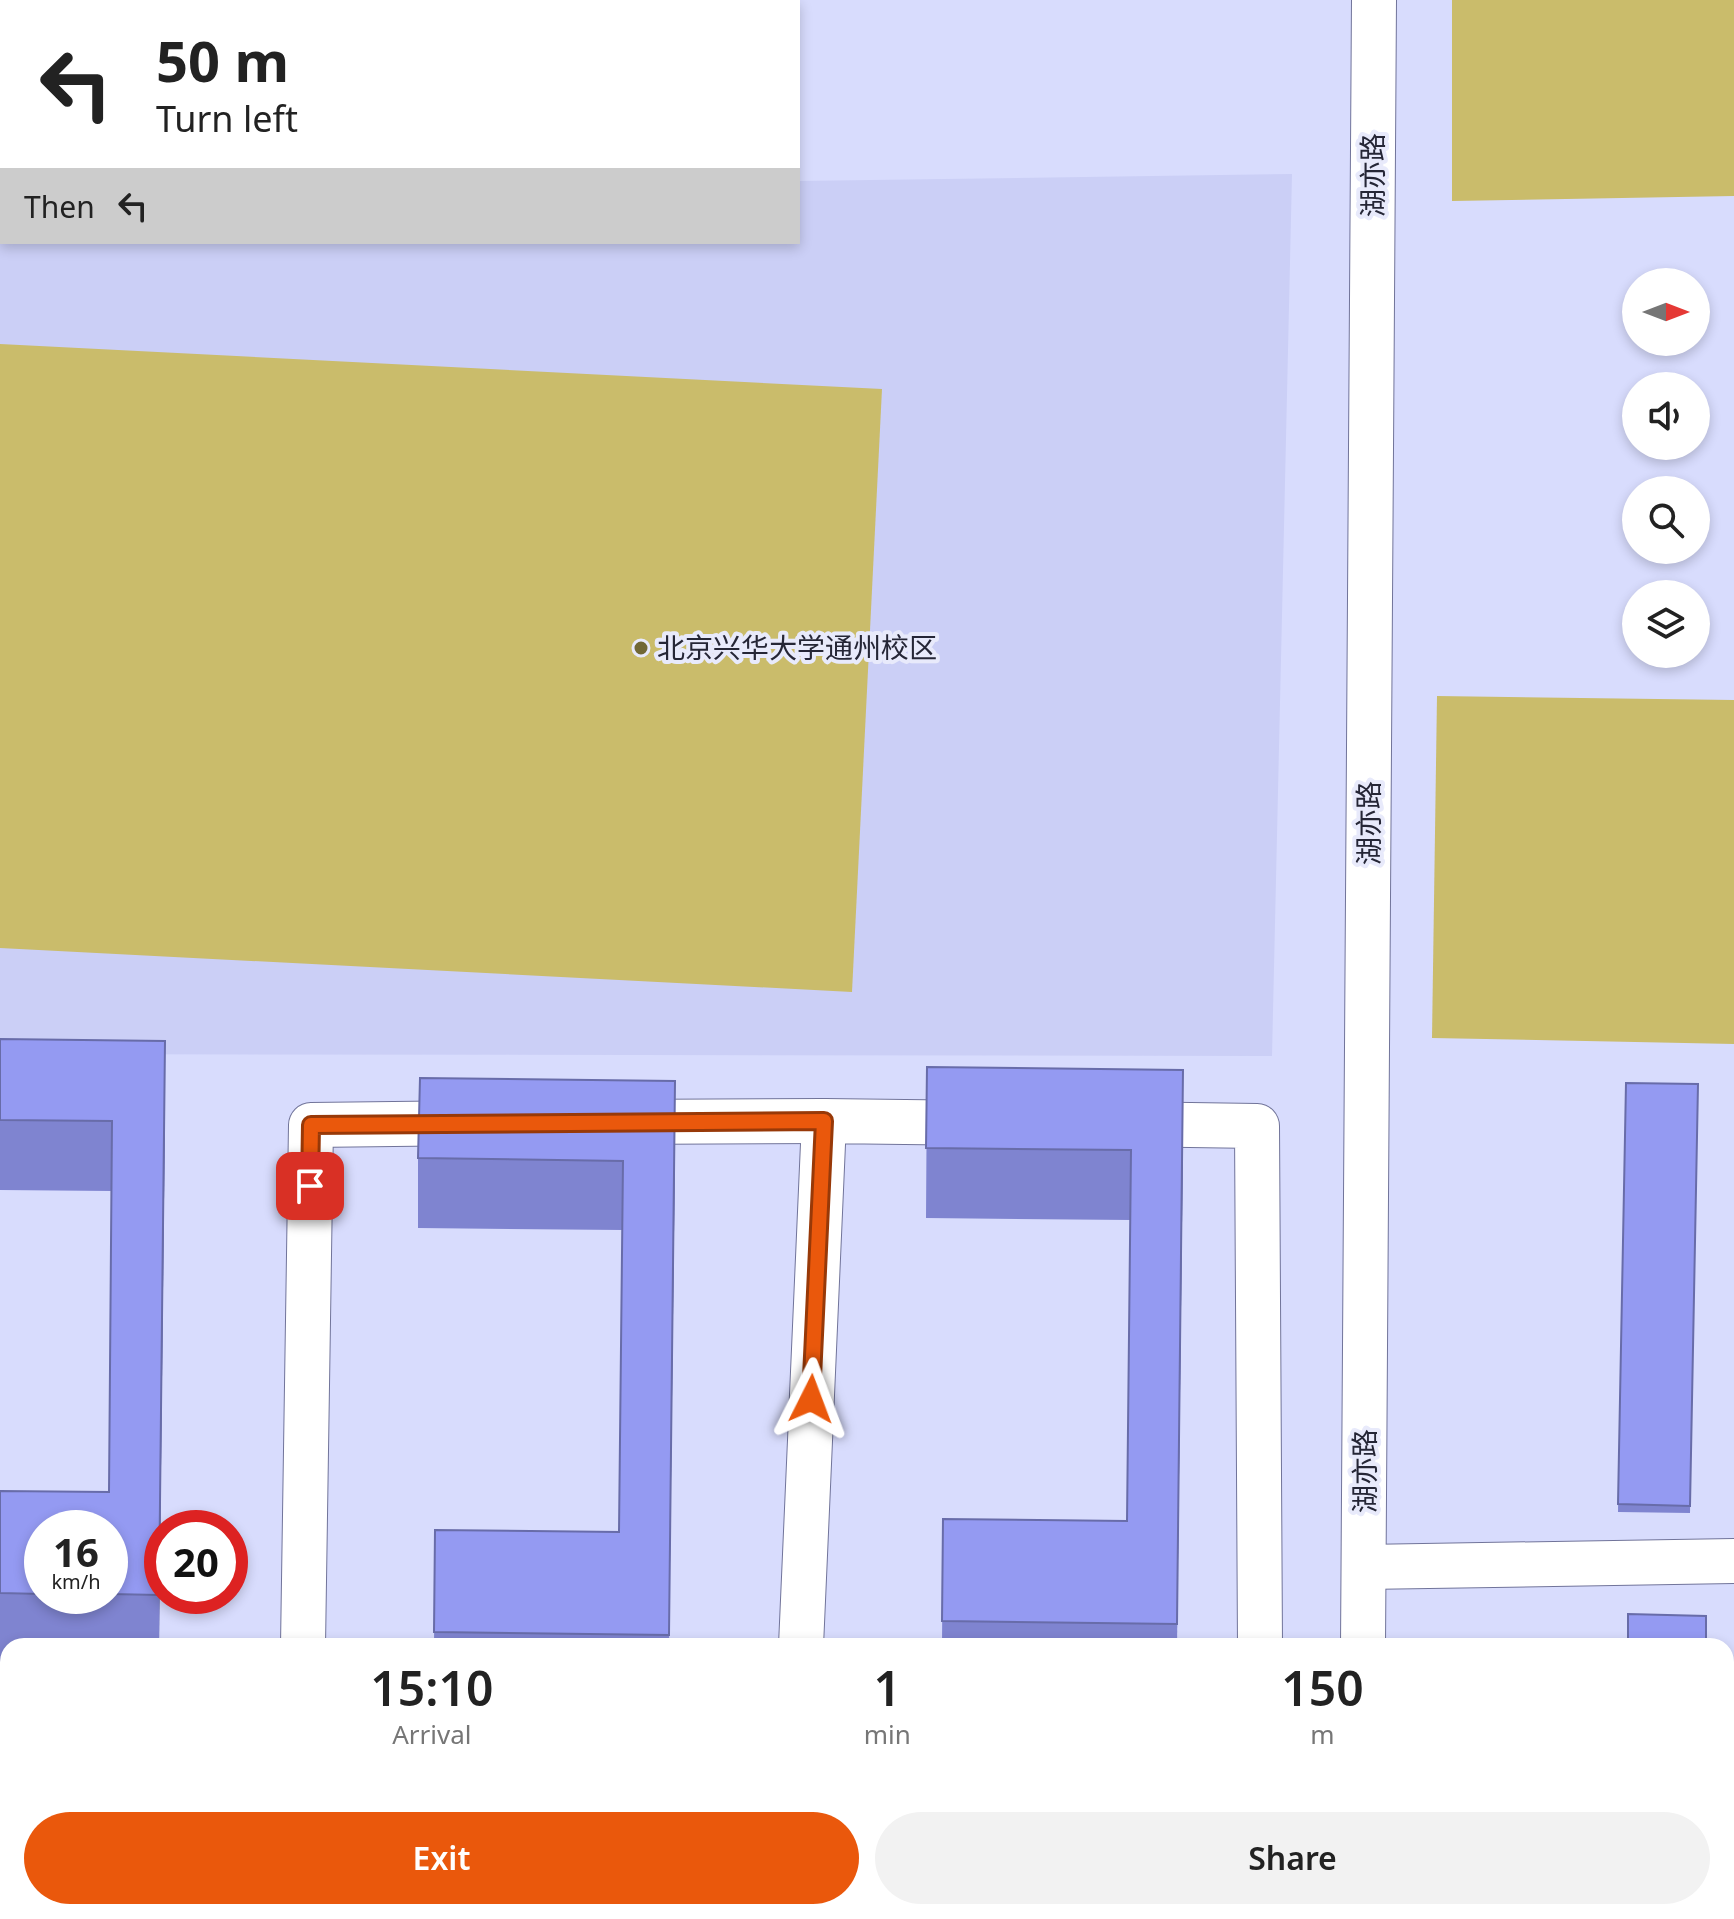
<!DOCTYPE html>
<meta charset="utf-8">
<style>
body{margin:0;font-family:"Noto Sans","Noto Sans SC",sans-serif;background:#f2f2f2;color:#222;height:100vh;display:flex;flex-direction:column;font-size:30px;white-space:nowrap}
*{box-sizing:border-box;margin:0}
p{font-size:26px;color:#767676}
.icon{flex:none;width:44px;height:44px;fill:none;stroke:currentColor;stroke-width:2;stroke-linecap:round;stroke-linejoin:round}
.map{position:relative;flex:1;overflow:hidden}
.drawer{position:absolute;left:0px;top:1638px;width:1734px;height:282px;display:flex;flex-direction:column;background:#fff;border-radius:24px 24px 0 0;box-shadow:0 4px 12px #0003}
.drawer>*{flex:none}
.hud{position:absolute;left:0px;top:0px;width:800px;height:244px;box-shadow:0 4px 12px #0003;background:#fff;color:#222;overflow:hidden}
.needle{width:52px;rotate:90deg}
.fabs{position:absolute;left:1622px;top:268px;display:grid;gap:16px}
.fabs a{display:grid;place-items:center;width:88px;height:88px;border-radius:50%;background:#fff;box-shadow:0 4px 12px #0003;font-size:40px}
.speed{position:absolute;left:24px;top:1510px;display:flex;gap:16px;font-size:40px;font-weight:700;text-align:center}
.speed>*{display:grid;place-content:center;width:104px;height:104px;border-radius:50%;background:#fff;box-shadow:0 4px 12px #0003;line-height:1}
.speed small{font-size:20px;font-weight:400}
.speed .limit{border:12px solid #d22;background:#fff;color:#111}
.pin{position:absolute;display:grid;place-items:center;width:68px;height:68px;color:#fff;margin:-34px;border-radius:16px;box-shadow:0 4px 12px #0006}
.me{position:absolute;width:88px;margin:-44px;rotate:3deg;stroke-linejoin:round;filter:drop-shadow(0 0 6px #0008)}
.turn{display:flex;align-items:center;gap:28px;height:168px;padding:0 24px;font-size:36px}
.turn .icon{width:104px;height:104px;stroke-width:2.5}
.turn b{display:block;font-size:56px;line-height:68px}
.then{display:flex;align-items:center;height:76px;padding:0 24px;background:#0003;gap:16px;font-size:30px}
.eta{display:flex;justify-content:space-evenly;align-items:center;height:136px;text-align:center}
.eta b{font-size:48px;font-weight:600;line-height:56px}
.button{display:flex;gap:16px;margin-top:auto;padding:16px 24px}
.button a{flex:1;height:92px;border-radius:48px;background:#ea580c;color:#fff;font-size:32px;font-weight:600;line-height:92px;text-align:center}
.button a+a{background:#f2f2f2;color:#222}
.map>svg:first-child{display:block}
.built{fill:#cbcff6}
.green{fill:#cabc6b}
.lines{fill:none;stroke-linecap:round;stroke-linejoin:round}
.minor-casing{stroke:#71749a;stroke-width:46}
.minor{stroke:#fff;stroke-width:44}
.wall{fill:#7f84d0;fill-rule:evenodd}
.shaded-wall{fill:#686ca9}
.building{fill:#949af2;stroke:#686ca9;stroke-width:2}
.route-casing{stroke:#983908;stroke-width:20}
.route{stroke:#ea580c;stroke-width:14}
.poi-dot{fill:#716835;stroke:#e8eafb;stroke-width:3}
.labels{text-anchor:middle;stroke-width:8;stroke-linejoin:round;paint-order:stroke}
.street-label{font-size:28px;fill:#252636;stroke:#e8eafb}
.poi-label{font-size:28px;fill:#252636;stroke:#e8eafb;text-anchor:start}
</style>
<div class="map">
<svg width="1734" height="1919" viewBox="0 0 1734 1919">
<rect width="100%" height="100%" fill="#d8dcfd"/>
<polygon class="built" points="0,0 702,0 2,2 2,242 798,242 798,181 1292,174 1272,1056 0,1054"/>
<g class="green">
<polygon points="1452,0 1734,0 1734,196 1452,201"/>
<polygon points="0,344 882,389 852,992 0,948"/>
<polygon points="1437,696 1734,700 1734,1044 1432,1038"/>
</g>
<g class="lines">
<defs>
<g id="minor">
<polyline points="614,1122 824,1121"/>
<polyline points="1123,1124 1257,1126 1260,1646"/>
<polyline points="1364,1567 1734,1561"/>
<polyline points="303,1646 311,1125 477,1123"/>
<polyline points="801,1646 824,1121 986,1123"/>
<polyline points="1363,1646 1374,0"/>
<polyline points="675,1912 675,1919"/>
<polyline points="1359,1919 1359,1912"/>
</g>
</defs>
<use href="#minor" class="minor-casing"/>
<use href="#minor" class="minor"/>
</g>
<g class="wall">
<path d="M0 1039 165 1111 159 1646H8V1663H0V1491L109 1492 112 1191 0 1190ZM42 1528H110V1596H42Z"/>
<polygon points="927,1067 1183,1140 1177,1646 942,1646 943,1519 1127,1521 1131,1220 926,1218"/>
<polygon points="1626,1083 1698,1084 1690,1513 1618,1512"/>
<polygon points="675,1151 669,1646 434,1646 435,1530 619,1532 623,1230 418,1228 418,1158"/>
</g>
<g class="shaded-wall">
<polygon points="165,1041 165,1111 159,1646 159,1595"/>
<polygon points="1183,1070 1183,1140 1177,1646"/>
<polygon points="675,1081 675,1151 669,1646"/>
</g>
<g class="building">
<polygon points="0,0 35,0 35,2 2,2 2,105 0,105"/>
<rect x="195" y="0" width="105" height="2"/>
<polygon points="456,0 556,0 555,2 456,2"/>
<polygon points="696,0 783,0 782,2 695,2"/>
<polygon points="0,1039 165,1041 159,1595 110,1594 110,1528 42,1528 42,1594 0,1593 0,1491 109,1492 112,1121 0,1120"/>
<polygon points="927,1067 1183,1070 1177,1624 942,1621 943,1519 1127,1521 1131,1150 926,1148"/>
<polygon points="420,1078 675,1081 669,1635 434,1632 435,1530 619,1532 623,1161 418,1158"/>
<polygon points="1626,1083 1698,1084 1690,1506 1618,1504"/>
<polygon points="1628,1614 1706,1616 1706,1646 1628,1646"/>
<polygon points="0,1775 8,1775 8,1912 16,1912 16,1919 0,1919"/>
<polygon points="123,1912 469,1912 468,1919 123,1919"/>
<rect x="786" y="1912" width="65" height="7"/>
<polygon points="1623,1912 1700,1912 1700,1919 1622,1919"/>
</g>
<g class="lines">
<defs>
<polyline id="route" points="310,1186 311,1125 824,1121 811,1399"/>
</defs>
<use href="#route" class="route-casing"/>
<use href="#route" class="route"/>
</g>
<circle class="poi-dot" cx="641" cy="648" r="8"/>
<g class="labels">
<g class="street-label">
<text transform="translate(1373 175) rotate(-90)" y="10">湖亦路</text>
<text transform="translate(1369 823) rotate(-90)" y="10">湖亦路</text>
<text transform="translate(1365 1471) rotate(-90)" y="10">湖亦路</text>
</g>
<g class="poi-label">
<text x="657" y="658">北京兴华大学通州校区</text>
</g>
</g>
</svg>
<div class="fabs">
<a><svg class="needle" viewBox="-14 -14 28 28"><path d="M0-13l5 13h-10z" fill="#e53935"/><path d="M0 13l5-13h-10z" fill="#767676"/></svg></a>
<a><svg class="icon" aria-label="sound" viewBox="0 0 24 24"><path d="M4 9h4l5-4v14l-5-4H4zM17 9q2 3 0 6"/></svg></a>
<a><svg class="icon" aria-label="search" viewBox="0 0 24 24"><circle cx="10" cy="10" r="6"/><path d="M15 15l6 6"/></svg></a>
<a><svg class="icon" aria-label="layers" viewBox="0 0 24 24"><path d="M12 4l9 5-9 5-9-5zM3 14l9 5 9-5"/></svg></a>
</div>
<div class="speed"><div>16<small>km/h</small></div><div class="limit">20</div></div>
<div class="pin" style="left:310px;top:1186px;background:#d93025"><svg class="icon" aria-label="arrive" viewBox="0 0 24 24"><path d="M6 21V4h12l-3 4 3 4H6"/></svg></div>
<svg class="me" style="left:811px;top:1399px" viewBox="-20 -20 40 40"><path d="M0-17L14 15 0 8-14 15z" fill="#ea580c" stroke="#fff" stroke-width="4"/></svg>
<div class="hud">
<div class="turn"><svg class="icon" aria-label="left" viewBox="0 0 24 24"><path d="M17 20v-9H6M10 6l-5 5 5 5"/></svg><div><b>50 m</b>Turn left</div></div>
<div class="then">Then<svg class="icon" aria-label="left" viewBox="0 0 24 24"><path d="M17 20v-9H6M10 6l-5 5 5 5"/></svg></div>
</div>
<section class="drawer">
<div class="eta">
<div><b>15:10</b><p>Arrival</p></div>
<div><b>1</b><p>min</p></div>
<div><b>150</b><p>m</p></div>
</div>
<div class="button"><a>Exit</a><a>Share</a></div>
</section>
</div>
